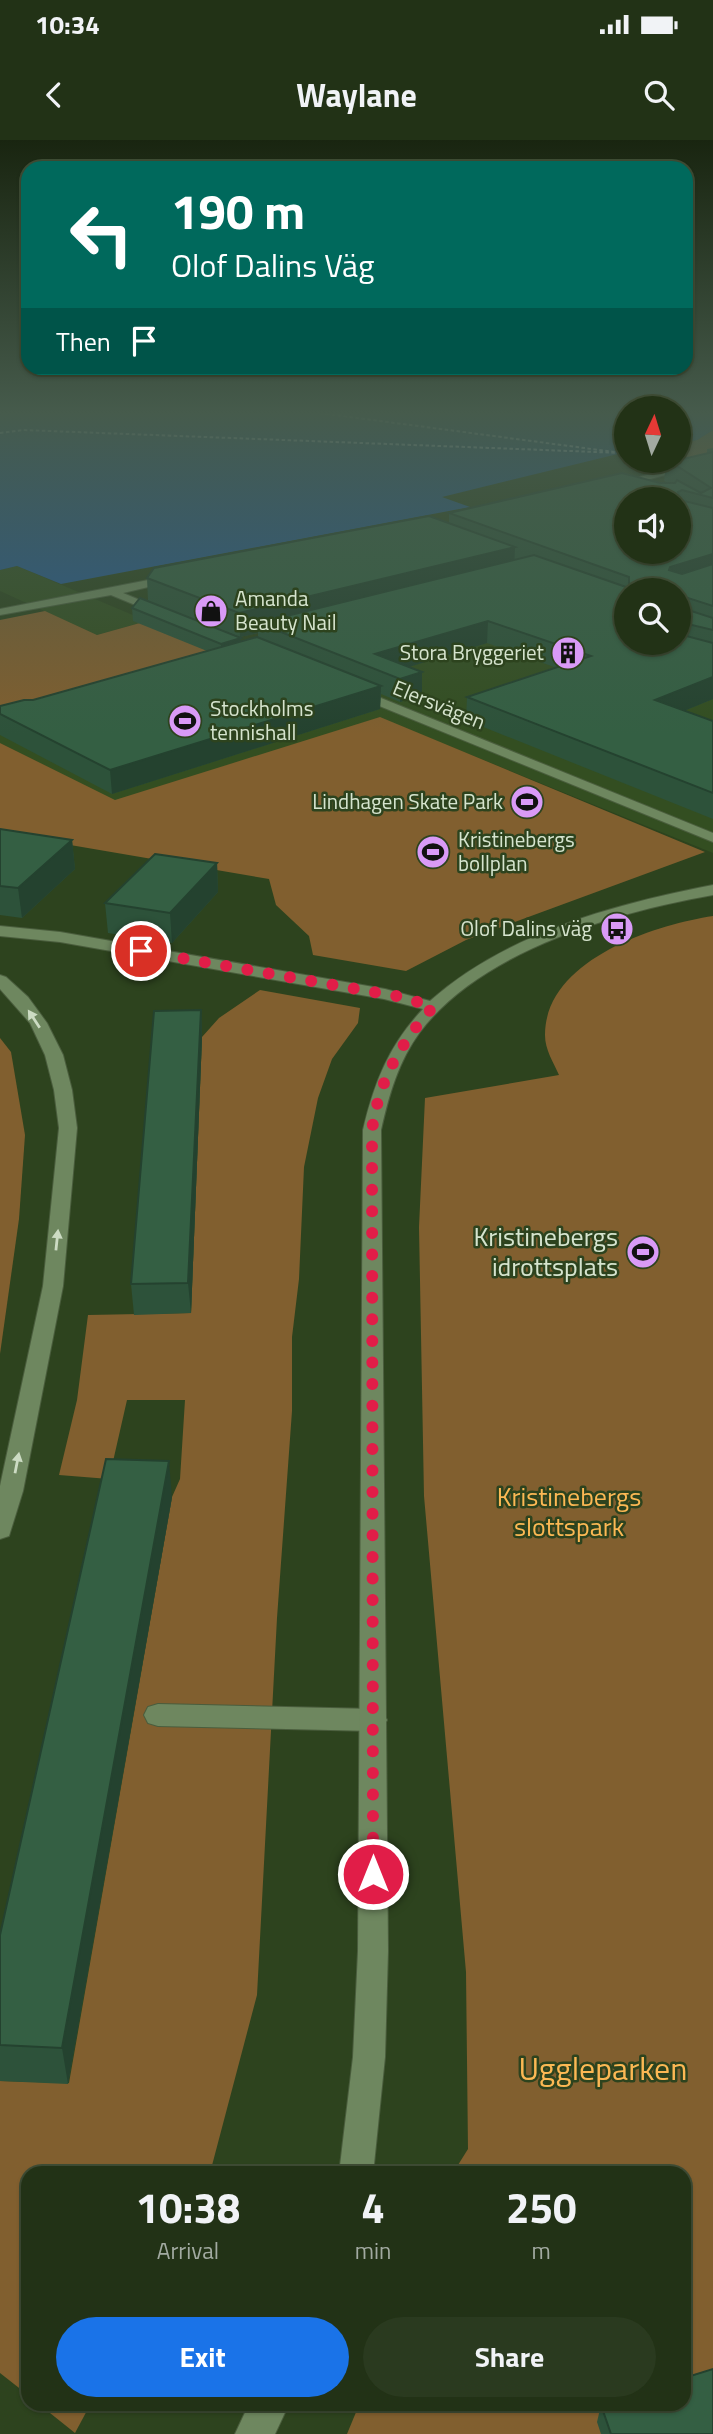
<!DOCTYPE html>
<meta charset="utf-8">
<style>
body{margin:0;font-family:"Titillium Web",sans-serif;background:#2a3a1f;color:#f1f3f6;height:100vh;display:flex;flex-direction:column;font-size:26px;white-space:nowrap}
*{box-sizing:border-box;margin:0}
p{font-size:23px;color:#a2aaa1}
.icon{flex:none;width:38px;height:38px;fill:none;stroke:currentColor;stroke-width:2;stroke-linecap:round;stroke-linejoin:round}
.map{position:relative;flex:1;overflow:hidden}
.panel{position:absolute;left:21px;top:2026px;width:670px;height:245px;display:flex;flex-direction:column;background:#223216;border-radius:21px;box-shadow:0 2px 5px #0004,0 0 0 2px #3f4d35}
.panel>*{flex:none}
.hud{position:absolute;left:21px;top:21px;width:672px;height:214px;border-radius:21px;box-shadow:0 2px 5px #0004,0 0 0 2px #3f4d35;background:#00695c;color:#fff;overflow:hidden}
.needle{width:46px;rotate:4deg}
.fabs{position:absolute;left:614px;top:256px;display:grid;gap:14px}
.fabs a{display:grid;place-items:center;width:77px;height:77px;border-radius:50%;background:#223216;box-shadow:0 2px 5px #0004,0 0 0 2px #3f4d35;font-size:35px}
.pin{position:absolute;display:grid;place-items:center;width:60px;height:60px;color:#fff;margin:-30px;border:4px solid #fff;border-radius:50%;box-shadow:0 2px 7px #0007}
.me{position:absolute;width:77px;margin:-38px;rotate:0deg;stroke-linejoin:round;filter:drop-shadow(0 0 5px #0008)}
.turn{display:flex;align-items:center;gap:24px;height:147px;padding:0 35px;font-size:32px}
.turn .icon{width:91px;height:91px;stroke-width:2.5}
.turn b{display:block;font-size:49px;line-height:60px}
.then{display:flex;align-items:center;height:66px;padding:0 35px;background:#0003;gap:14px;font-size:26px}
.eta{display:flex;justify-content:space-evenly;align-items:center;height:119px;text-align:center}
.eta b{font-size:42px;font-weight:700;line-height:49px}
.button{display:flex;gap:14px;margin-top:auto;padding:14px 35px}
.button a{flex:1;height:80px;border-radius:42px;background:#1a73e8;color:#fff;font-size:28px;font-weight:700;line-height:80px;text-align:center}
.button a+a{background:#2a3a1f;color:#f1f3f6}
.status{display:flex;justify-content:space-between;align-items:center;height:49px;padding:0 35px;background:#223216;direction:ltr}
.status svg{height:19px;fill:currentColor}
header{display:flex;justify-content:space-between;align-items:center;height:91px;padding:0 35px;background:#223216;font-size:32px;font-weight:700}
.map>svg:first-child{display:block}
.built{fill:#334e21}
.green{fill:#815f2f}
.water{fill:#275992}
.lines{fill:none;stroke-linecap:round;stroke-linejoin:round}
.ferry{stroke:#b5d0f1;stroke-width:2;stroke-dasharray:3.5 2.5;stroke-linecap:butt}
.service-casing{stroke:#4a5d3d;stroke-width:2}
.minor-casing{stroke:#4a5d3d;stroke-width:2}
.service{fill:#6e875f;fill-rule:evenodd}
.minor{fill:#6e875f;fill-rule:evenodd}
.wall{fill:#2d523a;fill-rule:evenodd}
.shaded-wall{fill:#24422f}
.building{fill:#345f43;stroke:#24422f;stroke-width:2;fill-rule:evenodd}
.oneway{fill:#ccdbc3}
.route{stroke:#e11d48;stroke-width:12;stroke-dasharray:0 21.6}
.labels{text-anchor:middle;stroke-width:5;stroke-linejoin:round;paint-order:stroke}
.far-poi-label{font-size:21px;fill:#d6e4ce;stroke:#2d431e;text-anchor:start}
.far-street-label{font-size:21px;fill:#d6e4ce;stroke:#2d431e}
.poi-label{font-size:26px;fill:#d6e4ce;stroke:#2d431e;text-anchor:end}
.park-label{font-size:26px;fill:#fcb854;stroke:#2d431e}
.near-park-label{font-size:32px;fill:#fcb854;stroke:#2d431e}
</style>
<div class="status"><b>10:34</b><svg viewBox="0 0 49 12"><path d="M0 12V9h3v3zM5 12V6h3v6zM10 12V3h3v9zM15 12V0h3v12zM26 1h20v11H26zM47 4h2v5h-2z"/></svg></div>
<header><svg class="icon" aria-label="back" viewBox="0 0 24 24"><path d="M15 5l-7 7 7 7"/></svg>Waylane<svg class="icon" aria-label="search" viewBox="0 0 24 24"><circle cx="10" cy="10" r="6"/><path d="M15 15l6 6"/></svg></header>
<div class="map">
<svg width="713" height="2294" viewBox="0 0 713 2294">
<rect width="100%" height="100%" fill="#2d431e"/>
<g class="built">
<polygon points="17,426 147,481 97,495 0,451 0,430"/>
<polygon points="713,495 713,713 380,578 115,661 0,603 0,582 238,504 679,502"/>
</g>
<g class="green">
<polygon points="713,290 713,313 688,318 679,316 679,303 697,300"/>
<polygon points="45,471 97,495 147,481 235,517 0,582 0,480"/>
<polygon points="380,577 705,712 466,800 406,831 313,815 309,796 276,765 269,739 0,693 0,603 115,660"/>
<path d="M713 776V2294H347L359 2265 684 2264V2034L453 2033 468 2009 466 1832 424 1356 419 1087 425 958 559 935C553 921 545 910 545 895 545 820 654 785 713 776Z"/>
<polygon points="260,850 360,868 358,883 332,919 318,958 304,1027 299,1139 292,1197 292,1271 277,1478 257,1855 210,2033 28,2034 28,2255 0,2233 0,1941 69,1943 172,1357 180,1339 185,1260 127,1260 109,1339 59,1335 77,1260 88,1175 191,1173 202,897 219,878"/>
<polygon points="0,898 11,912 25,995 19,1079 0,1214"/>
<polygon points="40,2265 90,2265 75,2293"/>
</g>
<g class="water">
<polygon points="0,273 626,273 626,312 442,357 470,367 61,444 17,426 0,430"/>
<polygon points="679,273 713,273 713,290 697,300 679,303"/>
</g>
<g class="lines">
<polyline class="ferry" points="0,293 23,290 622,313 320,273"/>
<defs>
<polygon id="service" points="158,1564 373,1569 383,1572 387,1580 383,1588 373,1591 158,1586 148,1583 144,1575 148,1567"/>
<g id="minor">
<polygon points="713,316 713,322 617,348 612,345"/>
<polygon points="174,435 179,438 178,440 123,453 166,471 166,475 162,476 111,455 0,475 0,469"/>
<polygon points="354,547 713,693 713,702 350,554 348,551"/>
<path d="M713 745V755C617 772 482 810 420 892 398 922 389 955 381 990L388 1811 385 1917 373 2034H339L353 1917 358 1811 363 990C374 943 389 905 423 869L384 859 60 802 0 796V786L60 792 385 849 430 861C507 793 615 764 713 745Z"/>
<polygon points="0,835 6,837 28,857 47,883 63,915 72,950 77,988 63,1146 23,1351 9,1396 0,1399 0,1346 43,1146 59,988 54,950 45,915 30,883 0,849"/>
<polygon points="249,2264 289,2264 275,2294 235,2294"/>
</g>
</defs>
<use href="#service" class="service-casing"/>
<use href="#minor" class="minor-casing"/>
<use href="#service" class="service"/>
<use href="#minor" class="minor"/>
</g>
<g class="wall">
<path d="M713 308V559L684 571 713 581V679L466 580 467 557 557 528 487 503 408 527 422 532V555L400 562 381 554 380 569 112 654 0 595V566L33 560 207 511 133 481 132 468 241 502 258 497V493L240 497 148 461 147 438 449 383V373L660 343H669L664 341 666 323 707 313V309ZM679 450V502H626Z"/>
<polygon points="0,689 72,700 75,729 22,778 0,775"/>
<polygon points="217,723 218,752 172,803 108,793 105,763"/>
<polygon points="201,870 202,897 191,1173 134,1175 131,1144"/>
<polygon points="172,1357 68,1944 0,1941 0,1795"/>
<polygon points="601,2265 713,2294 601,2294 597,2282"/>
</g>
<g class="shaded-wall">
<polygon points="515,407 514,429 258,483 258,493 240,497 239,473"/>
<polygon points="713,414 713,433 668,448 669,430 670,427"/>
<polygon points="682,456 680,478 679,458"/>
<polygon points="488,481 487,503 386,534 375,514"/>
<polygon points="241,498 241,511 221,517 221,504"/>
<polygon points="422,532 422,555 400,562 400,539"/>
<polygon points="713,537 713,559 652,584 655,560"/>
<polygon points="381,546 380,569 112,654 110,630"/>
<polygon points="72,700 75,729 22,778 18,748"/>
<polygon points="217,723 218,752 172,803 170,773"/>
<polygon points="201,870 202,897 191,1173 188,1143"/>
<polygon points="169,1321 172,1357 68,1944 62,1908"/>
</g>
<g class="building">
<path d="M713 312V358L682 350 678 352 680 360 713 368V414L670 427 669 430 682 434 713 424V466L682 456 679 458V450H626V502H679V494L713 503V537L655 560 713 581V653L467 557 591 516 488 481 375 514 422 532 400 539 258 483 534 415 629 448V437L449 373 622 333 660 343H675L677 340 701 353 711 348 677 326 666 323ZM626 359H679V411H626Z"/>
<polygon points="429,376 515,407 239,473 147,438 154,428"/>
<polygon points="140,458 241,498 221,504 132,468"/>
<polygon points="679,464 679,467 713,478 713,490 679,482"/>
<polygon points="257,497 381,546 110,630 0,574 0,566 24,560 33,560"/>
<polygon points="0,689 72,700 18,748 0,746"/>
<polygon points="155,714 217,723 170,773 105,763"/>
<polygon points="201,870 188,1143 131,1144 154,871"/>
<polygon points="106,1319 169,1321 62,1908 0,1905 0,1795"/>
<polygon points="713,2229 713,2294 611,2294 601,2265 684,2264 684,2238"/>
</g>
<defs><path id="oneway-solid" d="M-6-.8H1V-3.2L6.5 0L1 3.2V.8H-6Z" transform="scale(1.75)"/></defs>
<g class="oneway">
<use href="#oneway-solid" transform="translate(34 879) rotate(-123)"/>
<use href="#oneway-solid" transform="translate(57 1100) rotate(-84)"/>
<use href="#oneway-solid" transform="translate(17 1323) rotate(-79)"/>
</g>
<linearGradient id="sky" x2="0" y2="1"><stop stop-color="#192510"/><stop offset="0.46" stop-color="#465b4c"/><stop offset="1" stop-color="#465b4c" stop-opacity="0"/></linearGradient>
<rect width="713" height="594" fill="url(#sky)"/>
<g class="lines">
<path class="route" d="M141 811 402 857 433 867C400 904 379 940 372 990L373 1734"/>
</g>
<defs>
<symbol id="shop-disc" viewBox="-11 -11 22 22"><circle r="9.5" fill="#d99af7" stroke="#2d431e"/><path d="M-5-2.5h2.3a2.7 3.5 0 0 1 5.4 0H5L5.5 6h-11ZM-1.5-2.5h3a1.5 2.3 0 0 0-3 0Z" fill="#111"/></symbol>
<symbol id="building-disc" viewBox="-11 -11 22 22"><circle r="9.5" fill="#d99af7" stroke="#2d431e"/><path d="M-4-6H4V6H1V3H-1V6H-4ZM-2.5-4.3h1.7v1.8h-1.7ZM.8-4.3h1.7v1.8H.8ZM-2.5-1h1.7V.8h-1.7ZM.8-1h1.7V.8H.8Z" fill="#111"/></symbol>
<symbol id="stadium-disc" viewBox="-11 -11 22 22"><circle r="9.5" fill="#d99af7" stroke="#2d431e"/><path d="M0-5a6.5 5 0 1 0 0 10a6.5 5 0 1 0 0-10ZM-3.5-1.8h7v3.6h-7Z" fill="#111"/></symbol>
<symbol id="bus-disc" viewBox="-11 -11 22 22"><circle r="9.5" fill="#d99af7" stroke="#2d431e"/><path d="M-5-6H5V4H4V6H2V4H-2V6H-4V4H-5ZM-3.5-4V0h7V-4ZM-3.5 1.2v1.5H-2V1.2ZM2 1.2v1.5H3.5V1.2Z" fill="#111"/></symbol>
</defs>
<g fill-rule="evenodd">
<use href="#shop-disc" x="192" y="452" width="38" height="38"/>
<use href="#building-disc" x="549" y="494" width="38" height="38"/>
<use href="#stadium-disc" x="166" y="562" width="38" height="38"/>
<use href="#stadium-disc" x="508" y="643" width="38" height="38"/>
<use href="#stadium-disc" x="414" y="693" width="38" height="38"/>
<use href="#bus-disc" x="598" y="770" width="38" height="38"/>
<use href="#stadium-disc" x="624" y="1093" width="38" height="38"/>
</g>
<g class="labels">
<g class="far-poi-label">
<text x="235" y="466">Amanda<tspan x="235" dy="24">Beauty Nail</tspan></text>
<text x="544" y="520" text-anchor="end">Stora Bryggeriet</text>
<text x="210" y="576">Stockholms<tspan x="210" dy="24">tennishall</tspan></text>
<text x="503" y="669" text-anchor="end">Lindhagen Skate Park</text>
<text x="458" y="707">Kristinebergs<tspan x="458" dy="24">bollplan</tspan></text>
<text x="592" y="796" text-anchor="end">Olof Dalins väg</text>
</g>
<g class="far-street-label">
<text transform="translate(439 565) rotate(22)" y="7">Elersvägen</text>
</g>
<g class="poi-label">
<text x="618" y="1106">Kristinebergs<tspan x="618" dy="30">idrottsplats</tspan></text>
</g>
<g class="park-label">
<text x="569" y="1366">Kristinebergs<tspan x="569" dy="30">slottspark</tspan></text>
</g>
<g class="near-park-label">
<text x="603" y="1940">Uggleparken</text>
</g>
</g>
</svg>
<div class="fabs">
<a><svg class="needle" viewBox="-14 -14 28 28"><path d="M0-13l5 13h-10z" fill="#e53935"/><path d="M0 13l5-13h-10z" fill="#a2aaa1"/></svg></a>
<a><svg class="icon" aria-label="sound" viewBox="0 0 24 24"><path d="M4 9h4l5-4v14l-5-4H4zM17 9q2 3 0 6"/></svg></a>
<a><svg class="icon" aria-label="search" viewBox="0 0 24 24"><circle cx="10" cy="10" r="6"/><path d="M15 15l6 6"/></svg></a>
</div>
<div class="pin" style="left:141px;top:811px;background:#d93025"><svg class="icon" aria-label="arrive" viewBox="0 0 24 24"><path d="M6 21V4h12l-3 4 3 4H6"/></svg></div>
<svg class="me" style="left:373px;top:1734px" viewBox="-20 -20 40 40"><circle r="17" fill="#e11d48" stroke="#fff" stroke-width="3"/><path d="M0-11L8 9 0 5-8 9z" fill="#fff"/></svg>
<div class="hud">
<div class="turn"><svg class="icon" aria-label="left" viewBox="0 0 24 24"><path d="M17 20v-9H6M10 6l-5 5 5 5"/></svg><div><b>190 m</b>Olof Dalins Väg</div></div>
<div class="then">Then<svg class="icon" aria-label="arrive" viewBox="0 0 24 24"><path d="M6 21V4h12l-3 4 3 4H6"/></svg></div>
</div>
<section class="panel">
<div class="eta">
<div><b>10:38</b><p>Arrival</p></div>
<div><b>4</b><p>min</p></div>
<div><b>250</b><p>m</p></div>
</div>
<div class="button"><a>Exit</a><a>Share</a></div>
</section>
</div>
